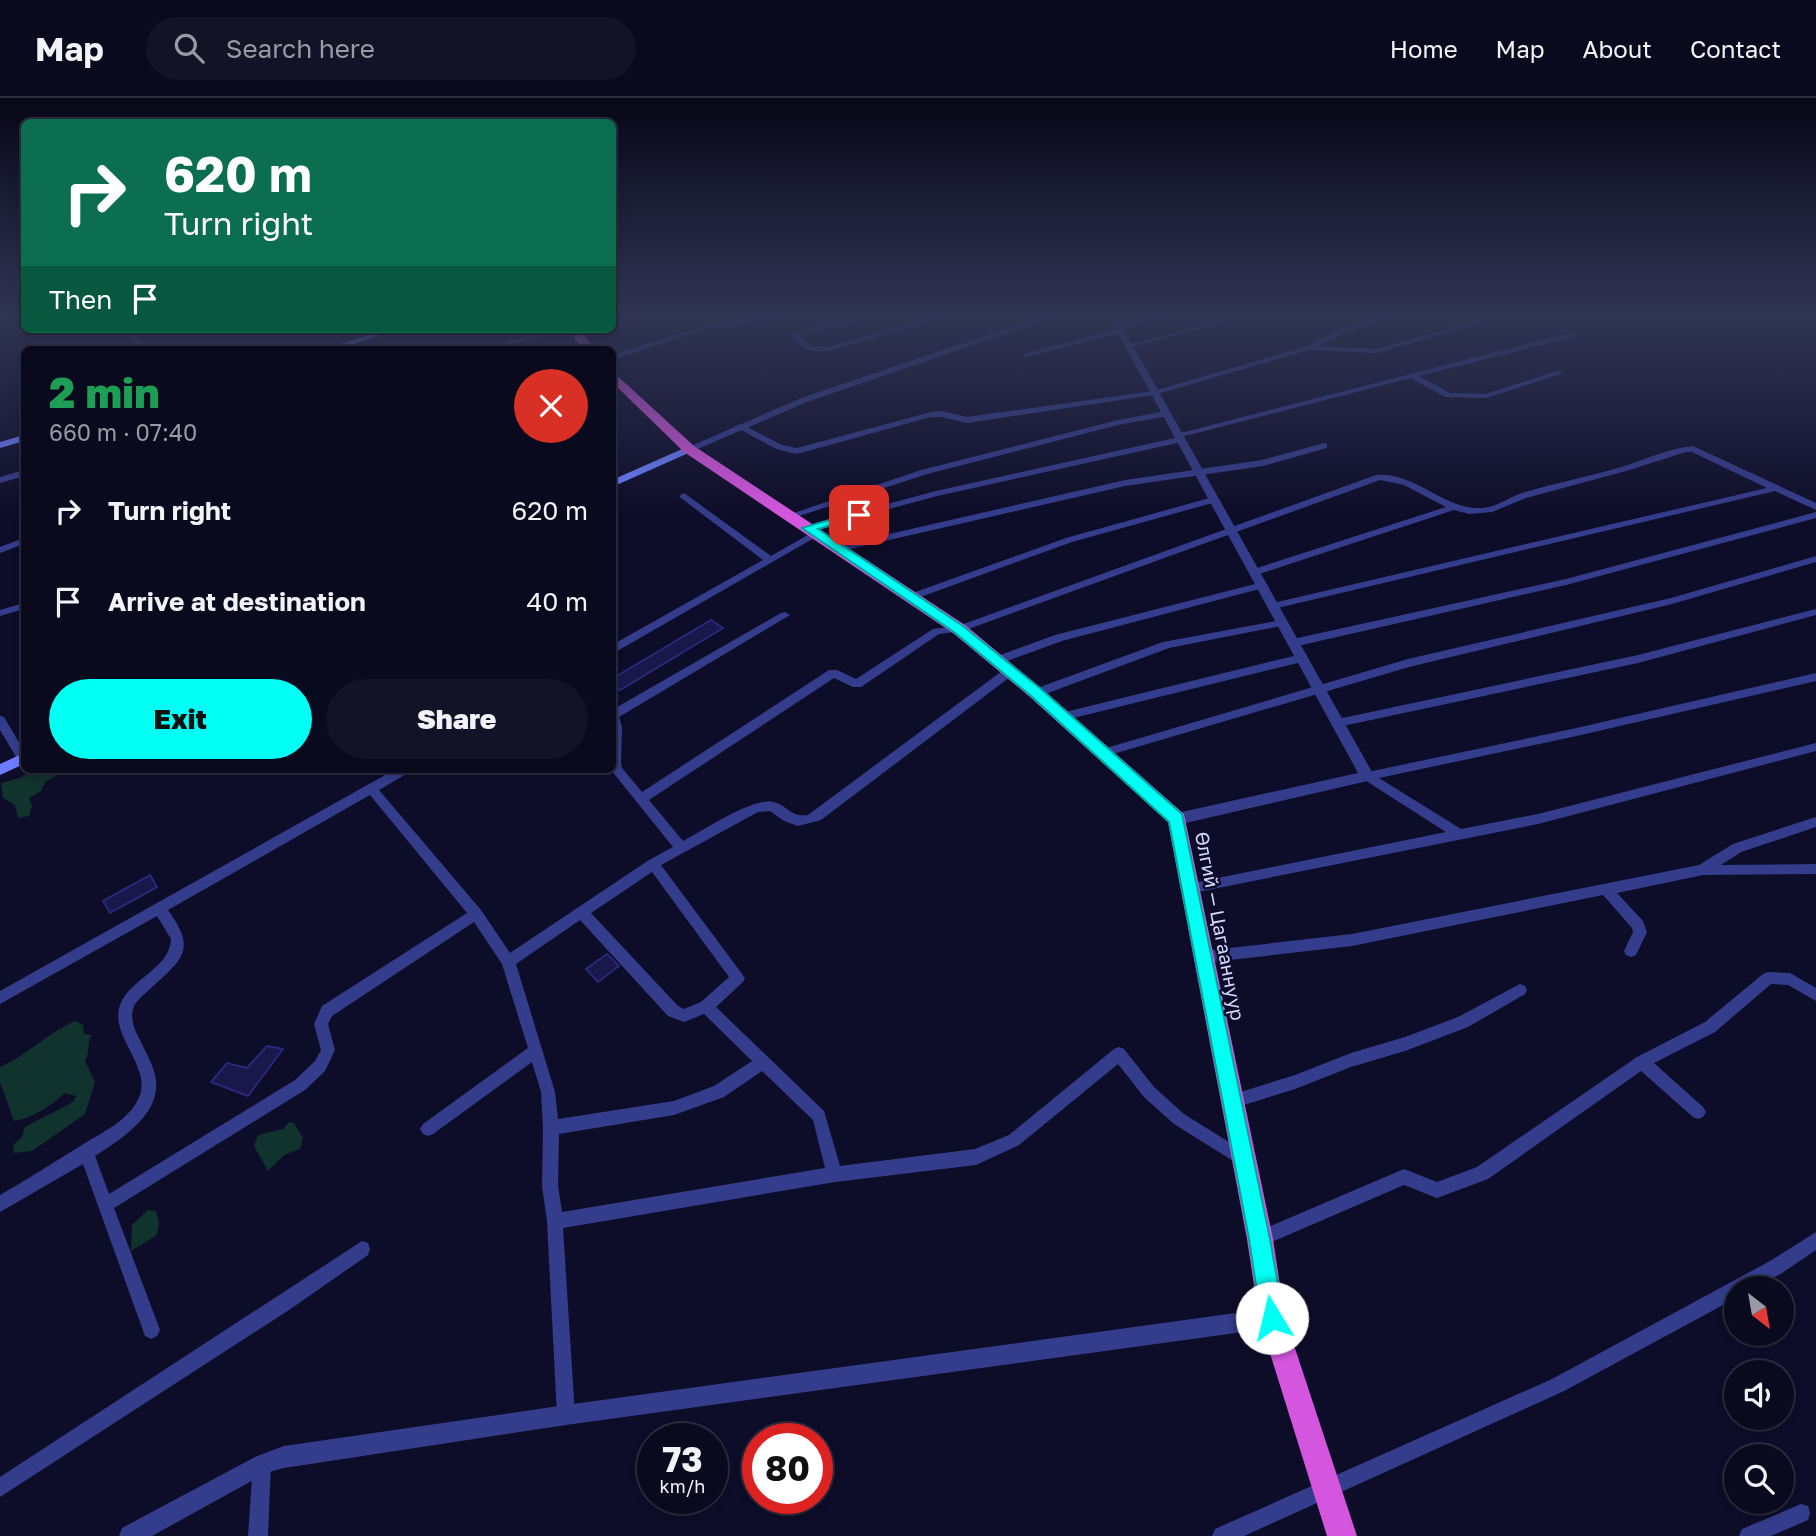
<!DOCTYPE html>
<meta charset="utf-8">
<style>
body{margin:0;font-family:"Golos Text",sans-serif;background:#131328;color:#f1f3f6;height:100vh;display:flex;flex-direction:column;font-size:26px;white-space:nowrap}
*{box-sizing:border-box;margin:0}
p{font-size:23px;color:#999aa4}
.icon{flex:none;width:38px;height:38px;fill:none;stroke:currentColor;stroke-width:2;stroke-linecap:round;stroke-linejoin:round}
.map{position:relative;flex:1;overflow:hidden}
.side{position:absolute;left:21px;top:248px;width:595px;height:427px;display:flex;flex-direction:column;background:#0a0a1f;border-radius:10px;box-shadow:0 4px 10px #0003,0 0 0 2px #2a2b3d}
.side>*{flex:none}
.top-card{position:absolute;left:21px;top:21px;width:595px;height:214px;border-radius:10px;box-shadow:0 4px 10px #0003,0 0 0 2px #2a2b3d;background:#0b6e4f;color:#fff;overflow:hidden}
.needle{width:46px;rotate:149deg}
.tools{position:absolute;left:1724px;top:1178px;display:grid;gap:14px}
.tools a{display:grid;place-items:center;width:70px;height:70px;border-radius:50%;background:#0a0a1f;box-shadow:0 4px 10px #0003,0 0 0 2px #2a2b3d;font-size:35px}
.speed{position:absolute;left:637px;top:1325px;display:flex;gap:14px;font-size:35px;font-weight:700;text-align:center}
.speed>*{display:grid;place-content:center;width:91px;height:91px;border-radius:50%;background:#0a0a1f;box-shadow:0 4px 10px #0003,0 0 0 2px #2a2b3d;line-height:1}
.speed small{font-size:18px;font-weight:400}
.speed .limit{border:10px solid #d22;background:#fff;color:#111}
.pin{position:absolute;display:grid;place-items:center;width:60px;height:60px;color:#fff;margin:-30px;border-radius:14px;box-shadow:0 4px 10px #0006}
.me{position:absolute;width:77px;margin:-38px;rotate:351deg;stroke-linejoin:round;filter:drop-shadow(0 0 5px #0008)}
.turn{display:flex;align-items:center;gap:24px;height:147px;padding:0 28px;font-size:32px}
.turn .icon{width:91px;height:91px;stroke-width:2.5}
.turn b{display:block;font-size:49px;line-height:60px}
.then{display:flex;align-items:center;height:66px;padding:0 28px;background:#0003;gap:14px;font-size:26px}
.round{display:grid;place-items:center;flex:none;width:74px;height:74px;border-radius:37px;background:#131328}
.head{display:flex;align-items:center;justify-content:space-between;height:119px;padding:0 28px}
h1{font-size:42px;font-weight:800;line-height:52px;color:#1e9e55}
.cta{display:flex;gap:14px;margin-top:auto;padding:14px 28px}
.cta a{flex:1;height:80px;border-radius:42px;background:#01fff3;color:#111;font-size:28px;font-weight:800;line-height:80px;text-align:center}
.cta a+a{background:#131328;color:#f1f3f6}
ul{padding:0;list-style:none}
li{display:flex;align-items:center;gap:21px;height:91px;padding:0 28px}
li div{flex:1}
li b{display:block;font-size:26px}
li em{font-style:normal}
header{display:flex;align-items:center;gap:42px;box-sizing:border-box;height:98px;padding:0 35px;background:#0a0a1f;border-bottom:2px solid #2a2b3d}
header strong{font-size:33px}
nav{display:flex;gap:38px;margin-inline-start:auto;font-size:24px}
.search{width:490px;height:63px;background:#131328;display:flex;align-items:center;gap:18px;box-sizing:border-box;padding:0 24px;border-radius:38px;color:#999aa4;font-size:26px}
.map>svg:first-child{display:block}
.green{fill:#10332d}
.building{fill:#1a174b;stroke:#2b277a;stroke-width:2}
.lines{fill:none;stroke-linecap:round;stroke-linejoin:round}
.minor{fill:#343d8c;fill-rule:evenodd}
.tertiary{fill:#343d8c;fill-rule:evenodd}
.secondary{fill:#6c7eff;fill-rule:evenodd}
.trunk{fill:#d456de;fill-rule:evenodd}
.route{fill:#01fff3;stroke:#01a69e;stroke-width:2}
.labels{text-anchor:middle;stroke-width:5;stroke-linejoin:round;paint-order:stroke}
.street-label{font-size:19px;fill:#d5d6ff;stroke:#0e0d29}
</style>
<header>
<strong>Map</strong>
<div class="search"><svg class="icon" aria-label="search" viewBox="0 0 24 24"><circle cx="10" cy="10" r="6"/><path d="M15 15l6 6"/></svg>Search here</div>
<nav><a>Home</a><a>Map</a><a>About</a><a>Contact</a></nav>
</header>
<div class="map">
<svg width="1816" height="1438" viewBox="0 0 1816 1438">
<rect width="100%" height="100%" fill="#0e0d29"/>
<g class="green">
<polygon points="34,672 57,672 58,677 45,684 41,693 29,700 32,708 29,718 18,720 15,707 3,700 1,685 20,680"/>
<path d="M75 923 83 927 84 936 91 937C87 946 90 955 85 963L95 984 85 1016 32 1053 14 1055 13 1047 22 1039 25 1029 73 1004 76 998 65 995C49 1009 35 1019 14 1023L0 984V969C28 957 47 935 75 923Z"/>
<polygon points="289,1024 294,1025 303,1040 300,1051 284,1057 268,1073 254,1048 258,1037 283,1031"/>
<polygon points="148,1112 156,1113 159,1124 157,1137 131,1153 132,1127"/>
</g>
<g class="building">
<polygon points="711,522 723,530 620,592 612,586 612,581"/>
<polygon points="150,777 157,789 110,815 103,803"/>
<polygon points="607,856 619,868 598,884 586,871"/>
<polygon points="267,948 283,951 248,998 211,984 227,965 247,970"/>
</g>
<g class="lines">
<g class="minor">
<polygon points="779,217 802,217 798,219 709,230 612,262 612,257 708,226"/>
<path d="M868 217H882L799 238 811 248 828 249 942 217H955L828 253C811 255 801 250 790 237Z"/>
<polygon points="1161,217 1175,217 1123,230 1123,234 1027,259 1020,257 1116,231 1116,227"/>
<polygon points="1238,217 1251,217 1128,250 1124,248"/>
<polygon points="1385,217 1397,217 1340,237 1319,248 1377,251 1495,217 1508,217 1377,255 1309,252 1154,297 967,325 942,319 931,319 797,356 776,351 734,328 741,326 782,347 797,350 931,314 942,313 967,319 1153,293 1308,248 1334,233"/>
<polygon points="120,231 128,231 150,252 142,252"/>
<polygon points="550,231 563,231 492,252 479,252"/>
<polygon points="1574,234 1578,236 1577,238 1419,278 1450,295 1485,296 1557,273 1564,275 1486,300 1445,299 1411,280 1177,340 1173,337"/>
<polygon points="1165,313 1169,316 1168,318 1118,327 927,376 793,420 787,420 785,418 921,372 1118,322"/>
<polygon points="1179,339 1182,340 1182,344 937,398 808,433 803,430 805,428 936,393"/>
<polygon points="1324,345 1327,346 1327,350 1263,368 1125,388 837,454 832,451 837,448 1125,382 1262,362"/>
<path d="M1693 348 1816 405V412L1775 393 1273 511 1269 510 1268 508 1273 505 1767 390 1692 354H1686L1626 373 1526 400 1492 414 1469 416 1454 412 1259 476H1251V472L1446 409 1404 387 1380 382 963 533 939 536 861 589H853L834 580 649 702 683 743C703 733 753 699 773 704 788 707 790 720 808 717L1006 570H1014L1015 573 1014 576 821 722 798 728 784 723 770 713 758 714 661 767 745 880 743 884 716 909 824 1013 840 1068 975 1051 1009 1037 1114 951 1119 949 1124 951 1154 989 1184 1016 1248 1056 1251 1061 1248 1066 1243 1069 1238 1066 1174 1026 1144 999 1118 966 1019 1047 976 1067 835 1084 563 1130 575 1317 572 1323 566 1326 560 1323 557 1317 547 1123 542 1088 543 1030 541 994 532 964 433 1036 428 1038 423 1036 420 1031 423 1026 528 950 502 866 474 824 332 918 328 926 335 952 325 973 305 992 114 1110 160 1232 157 1238 151 1241 145 1238 83 1066 0 1114V1097C28 1081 56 1063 82 1047 101 1035 130 1022 139 999 143 991 142 981 139 973 133 952 112 930 120 907 130 880 170 871 171 841L157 818 0 906V893L394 672H410L408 675 379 692 481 812 510 855 649 762 673 749 611 672 612 612 781 515 785 514 790 517 619 619 622 629 621 665 622 670 642 694 829 572H837L856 581 933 531 958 528 1376 377C1415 373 1443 412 1482 410 1496 409 1508 400 1522 395 1554 385 1588 379 1621 369 1645 362 1668 350 1693 348ZM370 697 467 815 322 908 314 926 321 952 315 963 295 982 109 1096 95 1058C121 1041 160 1017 156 982 154 968 146 955 140 942 135 933 130 921 133 911 135 903 144 897 150 891 183 861 197 852 168 812ZM652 774 729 879 701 904 684 911 678 908 591 815ZM580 822 668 918 684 924 704 916 752 963 714 988 674 1003 558 1021 555 994 516 866ZM762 973 813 1022 825 1070 562 1114 558 1088 559 1036 674 1017 724 999Z"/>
<polygon points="24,372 24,378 0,385 0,379"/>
<polygon points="684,395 771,458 813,434 819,434 821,436 612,556 612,547 763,462 681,400 679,398"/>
<polygon points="1213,399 1218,402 1216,404 1072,444 915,501 907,501 906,499 907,497 1066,440"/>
<polygon points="1816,414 1816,420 1566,487 1293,549 1288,545 1293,541 1566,481"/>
<polygon points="24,440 24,446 0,455 0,449"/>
<polygon points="1816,458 1816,464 1672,506 1409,569 1103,659 1097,655 1103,651 1408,561 1671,500"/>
<polygon points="1263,484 1268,487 1267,489 1062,543 999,566 994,562 995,559 1055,537"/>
<polygon points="24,505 24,511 0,518 0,512"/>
<polygon points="1816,511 1816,517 1638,565 1338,629 1332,625 1338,621 1638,557"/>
<polygon points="1282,522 1287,525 1286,527 1169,550 1040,598 1032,598 1030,595 1032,592 1163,544"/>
<polygon points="1302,556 1306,557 1307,560 1306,563 1061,623 1055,619 1061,615"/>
<polygon points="1816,575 1816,583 1572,639 1379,680 1461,731 1538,716 1816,645 1816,653 1538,726 1188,796 1183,795 1182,791 1183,787 1188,786 1446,734 1363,681 1361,678 1363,675 1572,631"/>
<polygon points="0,618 4,619 24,653 24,665 19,664 0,632"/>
<polygon points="1816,719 1816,729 1741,754 1721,767 1816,766 1816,776 1703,777 1617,795 1643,823 1647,834 1636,857 1631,859 1626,857 1624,853 1633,834 1632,830 1603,797 1352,848 1203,865 1198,863 1196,859 1198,855 1203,853 1352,836 1699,767 1733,746"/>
<polygon points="1768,874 1790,875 1816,890 1816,903 1788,887 1771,886 1715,934 1654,965 1703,1009 1706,1014 1703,1019 1698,1021 1693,1019 1641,973 1488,1081 1437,1100 1404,1087 1260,1149 1254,1147 1252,1141 1254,1135 1404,1071 1437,1084 1477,1069 1637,959 1705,924 1763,876"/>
<polygon points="1520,886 1525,888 1527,892 1525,896 1468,929 1405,953 1351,969 1295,991 1231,1011 1226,1009 1224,1004 1226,999 1231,997 1295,977 1351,955 1405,939 1458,919"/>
<polygon points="1816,1134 1816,1152 1782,1175 1755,1190 1736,1190 1736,1200 1564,1293 1244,1438 1212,1438 1215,1431 1552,1281 1770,1163"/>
<polygon points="362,1143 368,1145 370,1151 368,1157 289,1212 0,1399 0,1379"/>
<polygon points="262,1357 269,1359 271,1366 268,1438 248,1438 253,1366 255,1359"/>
<polygon points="1801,1406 1808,1408 1810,1415 1808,1422 1771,1438 1739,1438 1742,1431"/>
</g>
<g class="tertiary">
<polygon points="1047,217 1060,217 807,304 693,353 684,351 801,300"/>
<polygon points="1108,217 1116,217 1372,674 1374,678 1372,682 1177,727 1172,725 1170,721 1172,717 1177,715 1358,675"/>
<polygon points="1272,1210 1279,1213 1282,1220 1279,1227 1272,1230 566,1327 284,1370 266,1375 152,1438 119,1438 122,1430 255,1359 284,1348 566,1307"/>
</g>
<g class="secondary">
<polygon points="388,231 401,231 335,252 321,252"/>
<polygon points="24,337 24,343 0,350 0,344"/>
<polygon points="689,348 693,349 693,353 612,389 612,382"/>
<polygon points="24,655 24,666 0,677 0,666"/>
</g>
<g class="trunk">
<polygon points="567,231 579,231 596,252 584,252"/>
<polygon points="612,273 694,348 965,527 1042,591 1184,716 1273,1141 1285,1220 1357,1438 1327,1438 1259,1220 1247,1141 1168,724 1030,599 953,535 684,354 612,284"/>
</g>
</g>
<linearGradient id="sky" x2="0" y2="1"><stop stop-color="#080717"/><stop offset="0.52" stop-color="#303554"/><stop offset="1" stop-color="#303554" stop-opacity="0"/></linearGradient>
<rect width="1816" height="418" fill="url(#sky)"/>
<polygon class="route" points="859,413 865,417 864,419 818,431 963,528 1041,591 1182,716 1270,1141 1284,1220 1280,1228 1272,1231 1265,1228 1261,1220 1249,1141 1169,724 1031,598 954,534 802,430"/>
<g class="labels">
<g class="street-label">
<text transform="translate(1220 828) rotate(79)" y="7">Өлгий — Цагааннуур</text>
</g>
</g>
</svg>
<div class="tools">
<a><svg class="needle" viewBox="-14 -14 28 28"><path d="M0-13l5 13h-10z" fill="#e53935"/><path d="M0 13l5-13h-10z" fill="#999aa4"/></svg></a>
<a><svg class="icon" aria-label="sound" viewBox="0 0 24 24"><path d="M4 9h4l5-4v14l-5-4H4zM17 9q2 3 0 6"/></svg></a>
<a><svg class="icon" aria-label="search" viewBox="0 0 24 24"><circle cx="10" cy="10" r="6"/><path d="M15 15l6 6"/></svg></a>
</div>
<div class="speed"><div>73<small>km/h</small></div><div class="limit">80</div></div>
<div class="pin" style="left:859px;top:417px;background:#d93025"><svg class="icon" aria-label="arrive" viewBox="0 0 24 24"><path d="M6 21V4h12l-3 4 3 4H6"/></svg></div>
<svg class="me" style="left:1272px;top:1220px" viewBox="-20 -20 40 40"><circle r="19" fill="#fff"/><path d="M0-13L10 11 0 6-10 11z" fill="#01fff3"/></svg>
<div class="top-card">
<div class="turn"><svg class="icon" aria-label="right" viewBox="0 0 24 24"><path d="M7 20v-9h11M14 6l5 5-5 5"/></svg><div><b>620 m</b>Turn right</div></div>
<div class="then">Then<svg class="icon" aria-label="arrive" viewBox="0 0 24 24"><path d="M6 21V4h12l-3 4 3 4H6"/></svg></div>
</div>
<section class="side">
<div class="head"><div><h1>2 min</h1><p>660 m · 07:40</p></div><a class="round" style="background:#d93025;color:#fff"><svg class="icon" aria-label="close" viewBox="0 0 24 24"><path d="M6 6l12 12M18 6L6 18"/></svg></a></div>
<ul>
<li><svg class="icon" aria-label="right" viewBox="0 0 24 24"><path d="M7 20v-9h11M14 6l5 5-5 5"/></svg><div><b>Turn right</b></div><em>620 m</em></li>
<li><svg class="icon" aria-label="arrive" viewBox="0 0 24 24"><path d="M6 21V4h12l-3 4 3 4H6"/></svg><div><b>Arrive at destination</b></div><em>40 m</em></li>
</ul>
<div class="cta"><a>Exit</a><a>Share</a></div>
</section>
</div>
